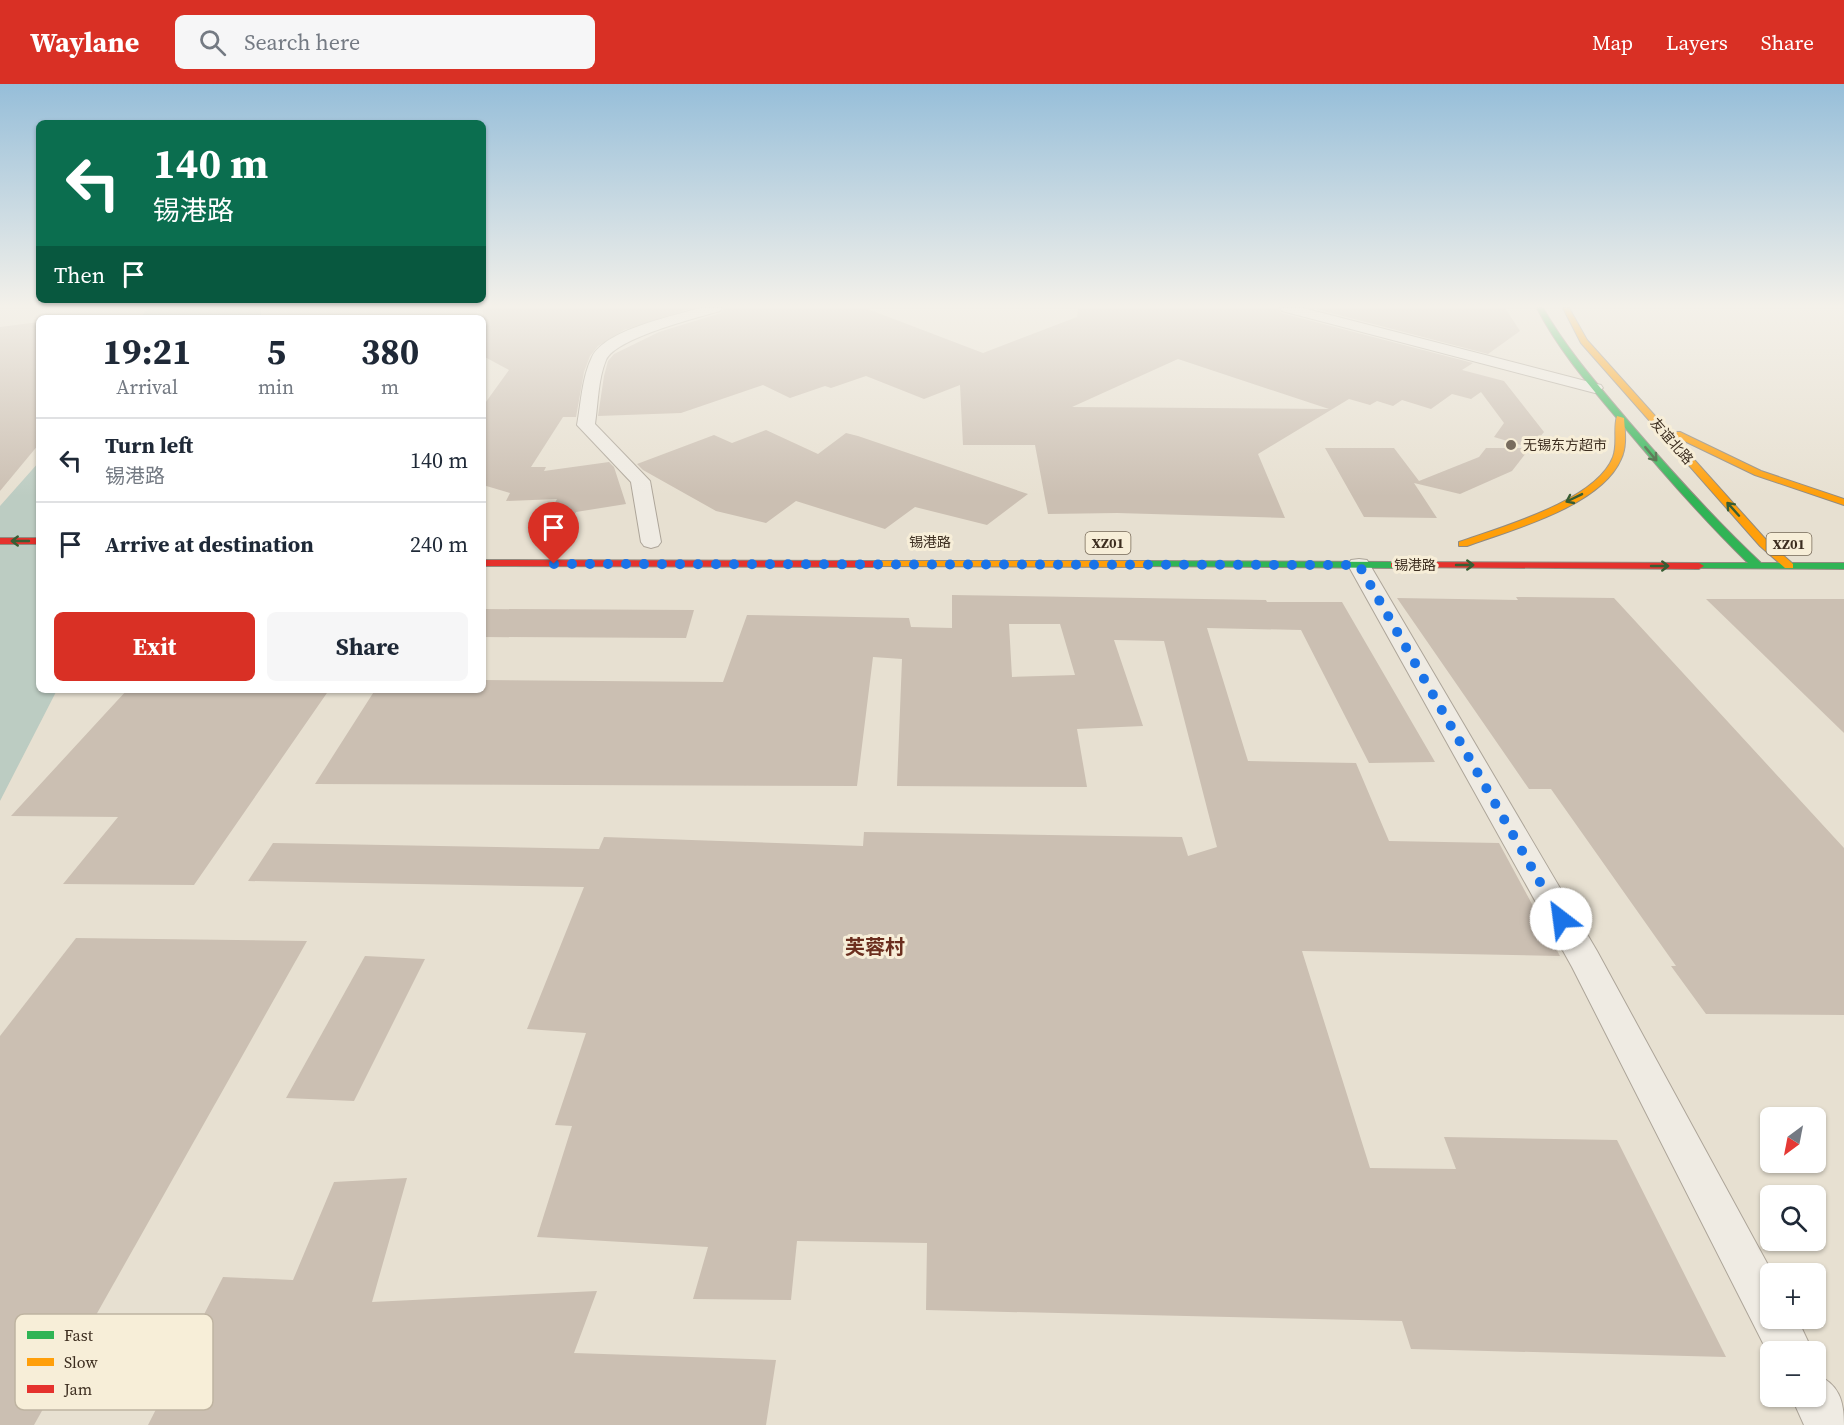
<!DOCTYPE html>
<meta charset="utf-8">
<style>
body{margin:0;font-family:"Source Serif 4","Noto Sans SC",serif;background:#f6f6f7;color:#1f2937;height:100vh;display:flex;flex-direction:column;font-size:22px;white-space:nowrap}
*{box-sizing:border-box;margin:0}
p{font-size:20px;color:#747a83}
.icon{flex:none;width:33px;height:33px;fill:none;stroke:currentColor;stroke-width:2;stroke-linecap:round;stroke-linejoin:round}
.map{position:relative;flex:1;overflow:hidden}
.drawer{position:absolute;left:36px;top:231px;width:450px;height:378px;display:flex;flex-direction:column;background:#fff;border-radius:9px;box-shadow:0 2px 4px #0004}
.drawer>*{flex:none}
.banner{position:absolute;left:36px;top:36px;width:450px;height:183px;border-radius:9px;box-shadow:0 2px 4px #0004;background:#0b6e4f;color:#fff;overflow:hidden}
.needle{width:39px;rotate:212deg}
.tools{position:absolute;left:1760px;top:1023px;display:grid;gap:12px}
.tools a{display:grid;place-items:center;width:66px;height:66px;border-radius:9px;background:#fff;box-shadow:0 2px 4px #0004;font-size:30px}
.pin{position:absolute;display:grid;place-items:center;width:51px;height:51px;color:#fff;margin:-62px -26px;border-radius:50% 50% 50% 0;rotate:-45deg;box-shadow:0 0 6px #0007}
.pin .icon{rotate:45deg}
.me{position:absolute;width:66px;margin:-33px;rotate:330deg;stroke-linejoin:round;filter:drop-shadow(0 0 4px #0008)}
.turn{display:flex;align-items:center;gap:21px;height:126px;padding:0 18px;font-size:27px}
.turn .icon{width:78px;height:78px;stroke-width:2.5}
.turn b{display:block;font-size:42px;line-height:51px}
.then{display:flex;align-items:center;height:57px;padding:0 18px;background:#0003;gap:12px;font-size:22px}
.eta{display:flex;justify-content:space-evenly;align-items:center;height:102px;text-align:center}
.eta b{font-size:36px;font-weight:700;line-height:42px}
.button{display:flex;gap:12px;margin-top:auto;padding:12px 18px}
.button a{flex:1;height:69px;border-radius:9px;background:#d93025;color:#fff;font-size:24px;font-weight:700;line-height:69px;text-align:center}
.button a+a{background:#f6f6f7;color:#1f2937}
ul{padding:0;list-style:none}
li{display:flex;align-items:center;gap:18px;height:84px;padding:0 18px;border-top:2px solid #e0e1e3}
li div{flex:1}
li b{display:block;font-size:22px}
li em{font-style:normal}
header{display:flex;align-items:center;gap:36px;box-sizing:border-box;height:84px;padding:0 30px;background:#d93025;color:#fff}
header strong{font-size:28px}
nav{display:flex;gap:33px;margin-inline-start:auto;font-size:21px}
.search{width:420px;height:54px;background:#f6f6f7;display:flex;align-items:center;gap:15px;box-sizing:border-box;padding:0 21px;border-radius:9px;color:#747a83;font-size:22px}
.map>svg:first-child{display:block}
.water{fill:#bcccc2}
.building{fill:#cbbfb2;fill-rule:evenodd}
.lines{fill:none;stroke-linecap:round;stroke-linejoin:round}
.street-casing{stroke:#ada599;stroke-width:2}
.fast-casing{stroke:#928b80;stroke-width:2}
.slow-casing{stroke:#928b80;stroke-width:2}
.jam-casing{stroke:#928b80;stroke-width:2}
.street{fill:#efebe3;fill-rule:evenodd}
.fast{fill:#30b455;fill-rule:evenodd}
.slow{fill:#ff9f0a;fill-rule:evenodd}
.jam{fill:#e5322d;fill-rule:evenodd}
.oneway{stroke:#385d33}
.route{stroke:#1a73e8;stroke-width:10;stroke-dasharray:0 18}
.poi-dot{fill:#786c5e;stroke:#f7eed8;stroke-width:2}
.labels{text-anchor:middle;stroke-width:6;stroke-linejoin:round;paint-order:stroke}
.far-street-label{font-size:14px;fill:#3d2e20;stroke:#f7eed8}
.far-poi-label{font-size:14px;fill:#3d2e20;stroke:#f7eed8;text-anchor:start}
.shield{fill:#f7eed8;stroke:#756857;stroke-width:1.5}
.shield-label{font-size:14px;font-weight:bold;fill:#3d2e20}
.near-neighbourhood-label{font-size:20px;font-weight:bold;fill:#6b2e1e;stroke:#f7eed8}
.key{fill:#f7eed8;stroke:#bfb4a1;stroke-width:1.5}
.key-label{font-size:16px;fill:#3d2e20}
</style>
<header>
<strong>Waylane</strong>
<div class="search"><svg class="icon" aria-label="search" viewBox="0 0 24 24"><circle cx="10" cy="10" r="6"/><path d="M15 15l6 6"/></svg>Search here</div>
<nav><a>Map</a><a>Layers</a><a>Share</a></nav>
</header>
<div class="map">
<svg width="1844" height="1341" viewBox="0 0 1844 1341">
<rect width="100%" height="100%" fill="#e7e0d1"/>
<g class="water">
<polygon points="147,224 261,224 261,234 141,234"/>
<polygon points="39,378 39,606 57,606 0,717 0,422"/>
</g>
<g class="building">
<polygon points="483,224 692,224 624,246 598,262 590,272 584,288 576,333 563,333 531,383 546,383 544,387 609,378 614,383 626,420 576,428 573,433 547,433 557,415 506,417 510,409 483,401 483,322 509,286 483,272"/>
<path d="M724 224H865L983 269 1077 233 1078 224H1278L1281 229 1473 279 1462 286 1504 297 1544 348 1531 364 1494 353 1504 339 1481 308 1471 315 1452 310 1431 325 1402 316 1393 322 1377 317 1370 321 1349 315 1258 370 1285 434 1117 429 1048 430 1035 361H963L960 301 924 315 866 292 831 304 825 302 790 314 763 301 681 329 598 332 604 292 608 277 614 270 659 248 721 229ZM1178 275 1329 325 1072 323Z"/>
<polygon points="1312,224 1505,224 1520,247 1488,270"/>
<polygon points="39,238 39,360 0,407 0,243"/>
<polygon points="766,346 818,370 846,349 858,352 1028,410 987,441 915,423 885,445 796,417 766,439 716,427 643,386 637,380 714,351 732,359"/>
<polygon points="1325,364 1394,364 1419,397 1479,373 1486,364 1530,364 1512,387 1460,410 1414,399 1437,434 1364,433"/>
<path d="M952 511 1266 516 1267 518H1342L1435 678 1369 679 1301 546 1207 544 1248 677 1356 679 1389 757 1499 759 1560 872 1302 867 1370 1084 1456 1085 1444 1053 1617 1056 1726 1273 1411 1265 1402 1237 926 1226 927 1159 797 1157 791 1216 693 1215 708 1163 537 1153 572 1042 555 1041 586 949 527 945 584 803 248 797 273 759 599 765 604 753 863 762 864 748 1182 753 1188 772 1217 763 1164 557 1114 556 1143 642 1077 645 1087 703 897 702 902 575 873 573 857 702 315 700 375 606H483V596L723 598 747 531 909 534 911 543 952 544ZM1009 540H1060L1075 591 1012 593Z"/>
<polygon points="1516,513 1614,514 1844,764 1844,931 1706,930 1671,882 1676,882 1551,705 1529,705 1397,514 1518,516"/>
<polygon points="1706,515 1844,515 1844,649"/>
<polygon points="483,525 694,526 686,554 483,553"/>
<polygon points="127,606 329,606 194,801 63,800 118,733 11,732"/>
<polygon points="76,854 307,857 34,1341 0,1341 0,952"/>
<polygon points="365,872 425,875 354,1017 286,1014"/>
<polygon points="407,1094 372,1218 597,1207 574,1269 776,1276 766,1341 148,1341 223,1193 293,1196 334,1098"/>
</g>
<g class="lines">
<defs>
<g id="street">
<path d="M700 224H722L720 227C696 234 616 254 606 276 598 295 598 320 595 340L650 397 661 458 658 462 651 464 644 462 641 458 631 398 577 341C581 319 582 293 592 273 605 246 672 232 700 224Z"/>
<polygon points="1280,224 1303,224 1601,301 1603,304 1595,309 1282,227"/>
<polygon points="1359,475 1367,476 1370,481 1597,867 1773,1190 1770,1190 1770,1234 1797,1234 1813,1268 1770,1268 1770,1273 1572,883 1348,481 1351,476"/>
<path d="M1815 1290C1839 1300 1844 1316 1844 1341H1804L1791 1312H1815Z"/>
</g>
<g id="fast">
<path d="M1537 224H1543C1567 266 1598 301 1629 338 1671 387 1714 435 1761 479H1844V485L1695 484 1694 482 1699 479H1748C1703 435 1661 387 1621 339 1590 302 1559 267 1537 224Z"/>
<polygon points="1144,477 1395,478 1400,481 1395,484 1140,482 1140,478"/>
</g>
<g id="slow">
<polygon points="1563,224 1569,224 1587,256 1768,458 1793,480 1793,484 1785,484 1760,462 1581,259"/>
<path d="M1617 332 1624 334C1625 348 1627 363 1621 375 1601 422 1511 446 1467 462H1459V458C1501 443 1596 417 1613 373 1618 360 1613 345 1617 332Z"/>
<polygon points="1674,348 1680,348 1761,387 1844,415 1844,421 1755,391 1674,352"/>
<polygon points="873,477 1144,477 1149,480 1144,483 869,482 869,478"/>
</g>
<g id="jam">
<rect x="0" y="454" width="39" height="6"/>
<polygon points="483,476 873,477 878,480 873,483 483,482"/>
<polygon points="1395,478 1699,479 1704,482 1699,485 1391,483 1391,479"/>
</g>
</defs>
<use href="#street" class="street-casing"/>
<use href="#fast" class="fast-casing"/>
<use href="#slow" class="slow-casing"/>
<use href="#jam" class="jam-casing"/>
<use href="#street" class="street"/>
<use href="#fast" class="fast"/>
<use href="#slow" class="slow"/>
<use href="#jam" class="jam"/>
</g>
<defs><path id="oneway-shaft" d="M-6 0H5M1.5-3L5.5 0L1.5 3" fill="none" stroke-width="1.6" stroke-linecap="round" stroke-linejoin="round" transform="scale(1.5)"/></defs>
<g class="oneway">
<use href="#oneway-shaft" transform="translate(1651 370) rotate(50)"/>
<use href="#oneway-shaft" transform="translate(1574 414) rotate(154)"/>
<use href="#oneway-shaft" transform="translate(1733 425) rotate(-132)"/>
<use href="#oneway-shaft" transform="translate(20 457) rotate(180)"/>
<use href="#oneway-shaft" transform="translate(1465 481)"/>
<use href="#oneway-shaft" transform="translate(1660 482)"/>
</g>
<linearGradient id="sky" x2="0" y2="1"><stop stop-color="#96bed9"/><stop offset="0.54" stop-color="#f4f1ea"/><stop offset="1" stop-color="#f4f1ea" stop-opacity="0"/></linearGradient>
<rect width="1844" height="412" fill="url(#sky)"/>
<g class="lines">
<polyline class="route" points="554,480 1359,481 1561,835"/>
</g>
<circle class="poi-dot" cx="1511" cy="361" r="6"/>
<g class="labels">
<g class="far-street-label">
<text transform="translate(1672 357) rotate(49)" y="5">友谊北路</text>
<text x="930" y="463">锡港路</text>
<text x="1415" y="486">锡港路</text>
</g>
<g class="far-poi-label">
<text x="1523" y="366">无锡东方超市</text>
</g>
<g class="shield">
<rect x="1085.5" y="448" width="45" height="22" rx="4.5"/>
<rect x="1766.5" y="449" width="45" height="22" rx="4.5"/>
</g>
<g class="shield-label">
<text x="1108" y="464">XZ01</text>
<text x="1789" y="465">XZ01</text>
</g>
<g class="near-neighbourhood-label">
<text x="875" y="870">芙蓉村</text>
</g>
</g>
<rect x="15" y="1230" width="198" height="96" rx="9" class="key"/>
<rect x="27" y="1247" width="27" height="8" fill="#30b455"/>
<rect x="27" y="1274" width="27" height="8" fill="#ff9f0a"/>
<rect x="27" y="1301" width="27" height="8" fill="#e5322d"/>
<g class="key-label">
<text x="64" y="1257">Fast</text>
<text x="64" y="1284">Slow</text>
<text x="64" y="1311">Jam</text>
</g>
</svg>
<div class="tools">
<a><svg class="needle" viewBox="-14 -14 28 28"><path d="M0-13l5 13h-10z" fill="#e53935"/><path d="M0 13l5-13h-10z" fill="#747a83"/></svg></a>
<a><svg class="icon" aria-label="search" viewBox="0 0 24 24"><circle cx="10" cy="10" r="6"/><path d="M15 15l6 6"/></svg></a>
<a>+</a>
<a>−</a>
</div>
<div class="pin" style="left:554px;top:480px;background:#d93025"><svg class="icon" aria-label="arrive" viewBox="0 0 24 24"><path d="M6 21V4h12l-3 4 3 4H6"/></svg></div>
<svg class="me" style="left:1561px;top:835px" viewBox="-20 -20 40 40"><circle r="19" fill="#fff"/><path d="M0-13L10 11 0 6-10 11z" fill="#1a73e8"/></svg>
<div class="banner">
<div class="turn"><svg class="icon" aria-label="left" viewBox="0 0 24 24"><path d="M17 20v-9H6M10 6l-5 5 5 5"/></svg><div><b>140 m</b>锡港路</div></div>
<div class="then">Then<svg class="icon" aria-label="arrive" viewBox="0 0 24 24"><path d="M6 21V4h12l-3 4 3 4H6"/></svg></div>
</div>
<section class="drawer">
<div class="eta">
<div><b>19:21</b><p>Arrival</p></div>
<div><b>5</b><p>min</p></div>
<div><b>380</b><p>m</p></div>
</div>
<ul>
<li><svg class="icon" aria-label="left" viewBox="0 0 24 24"><path d="M17 20v-9H6M10 6l-5 5 5 5"/></svg><div><b>Turn left</b><p>锡港路</p></div><em>140 m</em></li>
<li><svg class="icon" aria-label="arrive" viewBox="0 0 24 24"><path d="M6 21V4h12l-3 4 3 4H6"/></svg><div><b>Arrive at destination</b></div><em>240 m</em></li>
</ul>
<div class="button"><a>Exit</a><a>Share</a></div>
</section>
</div>
